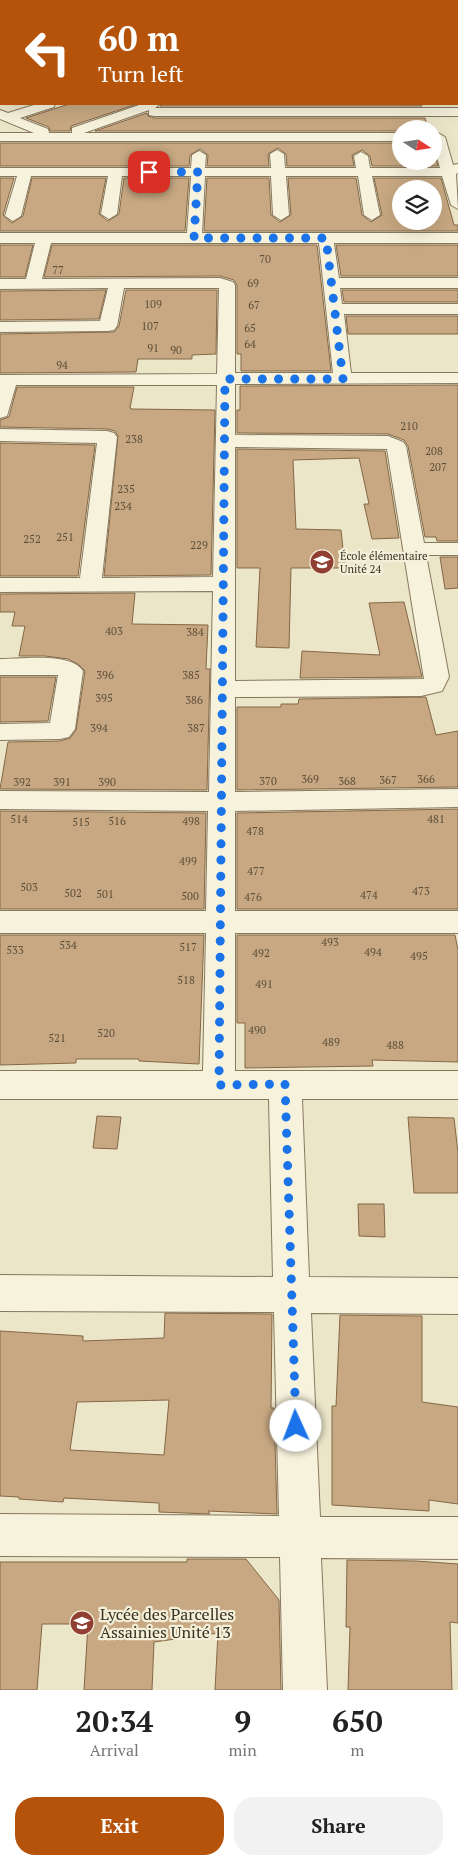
<!DOCTYPE html>
<meta charset="utf-8">
<style>
body{margin:0;font-family:"PT Serif",serif;background:#f2f2f2;color:#222;height:100vh;display:flex;flex-direction:column;font-size:19px;white-space:nowrap}
*{box-sizing:border-box;margin:0}
p{font-size:16px;color:#767676}
.icon{flex:none;width:28px;height:28px;fill:none;stroke:currentColor;stroke-width:2;stroke-linecap:round;stroke-linejoin:round}
.map{position:relative;height:1690px;overflow:hidden}
.sheet{display:flex;flex-direction:column;background:#fff;flex:1}
.sheet>*{flex:none}
.banner{position:absolute;left:0px;top:0px;width:459px;height:105px;box-shadow:0 5px 20px #0002;background:#b45309;color:#fff;overflow:hidden}
.needle{width:32px;rotate:102deg}
.tools{position:absolute;left:392px;top:120px;display:grid;gap:10px}
.tools a{display:grid;place-items:center;width:50px;height:50px;border-radius:50%;background:#fff;box-shadow:0 5px 20px #0002;font-size:25px}
.pin{position:absolute;display:grid;place-items:center;width:42px;height:42px;color:#fff;margin:-21px;border-radius:10px;box-shadow:0 2px 8px #0006}
.me{position:absolute;width:55px;margin:-28px;rotate:358deg;stroke-linejoin:round;filter:drop-shadow(0 0 4px #0008)}
.turn{display:flex;align-items:center;gap:18px;height:105px;padding:0 15px;font-size:22px}
.turn .icon{width:65px;height:65px;stroke-width:2.5}
.turn b{display:block;font-size:35px;line-height:42px}
.eta{display:flex;justify-content:space-evenly;align-items:center;height:85px;text-align:center}
.eta b{font-size:30px;font-weight:600;line-height:35px}
.action{display:flex;gap:10px;margin-top:auto;padding:10px 15px}
.action a{flex:1;height:58px;border-radius:20px;background:#b45309;color:#fff;font-size:20px;font-weight:600;line-height:58px;text-align:center}
.action a+a{background:#f2f2f2;color:#222}
.map>svg:first-child{display:block}
.building{fill:#c7a882;stroke:#846746;fill-rule:evenodd}
.lines{fill:none;stroke-linecap:round;stroke-linejoin:round}
.minor-casing{stroke:#87795f;stroke-width:2}
.minor{fill:#f7f2dc;fill-rule:evenodd}
.route{stroke:#1a73e8;stroke-width:9;stroke-dasharray:0 16.2}
.labels{text-anchor:middle;stroke-width:4.5;stroke-linejoin:round;paint-order:stroke}
.number-label{font-size:11px;fill:#5c4e39}
.far-poi-label{font-size:11px;fill:#383021;stroke:#f3efd8;text-anchor:start}
.near-poi-label{font-size:16px;fill:#383021;stroke:#f3efd8;text-anchor:start}
</style>
<div class="map">
<svg width="458" height="1690" viewBox="0 0 458 1690">
<rect width="100%" height="100%" fill="#ece6c9"/>
<g class="building">
<polygon points="69,104 137,104 71,126 70,131 50,131 49,127 26,118"/>
<polygon points="162,104 421,104 422,106 160,106"/>
<polygon points="147,113 148,116 154,118 425,118 428,129 401,129 401,131 95,131"/>
<polygon points="0,143 401,143 401,161 434,161 434,152 438,166 372,166 370,156 362,150 352,155 354,166 287,166 286,154 278,148 268,154 269,166 207,166 208,155 200,149 190,155 189,166 0,166"/>
<polygon points="0,178 14,178 3,215 12,223 23,216 32,178 106,178 99,214 108,221 119,214 124,178 189,178 185,231 0,231"/>
<path d="M207 178H269L271 215 280 222 291 215 288 178H356L362 215 371 222 382 215 374 178H441L454 225H458V231H204ZM401 189H434V221H401Z"/>
<polygon points="0,245 33,245 25,277 0,277"/>
<polygon points="52,245 317,245 331,371 241,371 241,354 237,354 237,285 234,280 220,276 44,277"/>
<polygon points="336,245 458,245 458,276 341,276"/>
<polygon points="106,290 99,319 0,320 0,291"/>
<polygon points="126,290 217,290 216,354 192,355 192,359 138,359 136,372 0,373 0,334 114,332 119,326"/>
<polygon points="342,290 458,290 458,302 344,302"/>
<polygon points="346,316 458,316 458,334 348,334"/>
<polygon points="458,385 458,541 437,541 436,537 425,537 408,446 404,440 388,434 237,433 237,410 240,410 240,386"/>
<polygon points="17,387 134,387 130,408 132,409 215,410 211,575 104,576 118,436 115,431 107,429 0,427 0,420 9,417"/>
<polygon points="0,443 95,445 78,576 0,576"/>
<polygon points="237,449 385,451 399,538 372,539 364,504 369,504 359,458 293,460 296,529 341,530 345,568 291,568 289,648 256,647 260,568 237,568"/>
<polygon points="440,557 458,557 458,588 445,589"/>
<polygon points="135,593 132,624 208,625 206,669 210,669 207,790 0,789 8,742 60,741 70,738 76,730 85,671 78,664 68,659 45,656 19,656 25,626 12,626 15,612 0,612 0,594"/>
<polygon points="404,602 422,677 300,678 302,651 380,655 369,603"/>
<polygon points="0,677 56,677 48,721 0,722"/>
<polygon points="426,697 436,735 458,731 458,787 237,790 237,707 281,707 281,704 298,704 299,699"/>
<polygon points="458,809 458,909 237,909 237,813"/>
<polygon points="0,811 206,813 204,909 0,909"/>
<polygon points="0,935 204,935 199,1064 139,1061 139,1059 76,1059 76,1063 0,1065"/>
<polygon points="237,935 455,935 458,950 458,1062 372,1060 373,1066 245,1068 245,1023 237,1023"/>
<polygon points="97,1116 121,1117 117,1149 93,1148"/>
<polygon points="408,1117 454,1118 458,1153 458,1193 414,1193"/>
<polygon points="358,1204 384,1204 385,1237 359,1236"/>
<path d="M165 1313 272 1314 271 1408H274L277 1514 208 1511 210 1514 159 1512V1503L64 1498 63 1502 19 1499V1497L0 1496V1331L83 1336V1341L164 1338ZM169 1400 164 1455 70 1450 77 1402Z"/>
<polygon points="340,1315 422,1316 422,1402 458,1407 458,1504 429,1500 429,1511 332,1505 332,1406 336,1406"/>
<polygon points="187,1559 246,1559 279,1600 281,1690 215,1690 218,1633 154,1642 152,1690 84,1690 88,1624 42,1624 37,1690 0,1690 0,1562 187,1562"/>
<polygon points="347,1560 416,1561 458,1564 458,1623 450,1622 452,1690 348,1690 350,1627 346,1627"/>
</g>
<g class="lines">
<defs>
<g id="minor">
<rect x="195" y="0" width="10" height="1"/>
<rect x="260" y="0" width="10" height="1"/>
<rect x="383" y="0" width="14" height="1"/>
<polygon points="0,1 3,1 0,10"/>
<rect x="0" y="39" width="1" height="6"/>
<polygon points="1,82 1,90 0,91 0,83"/>
<polygon points="37,104 55,104 54,107 20,118 48,129 49,133 72,133 72,128 142,104 160,104 155,108 458,108 458,116 154,116 149,115 149,110 84,133 401,133 401,141 0,141 0,133 34,133 0,119 0,110 8,113"/>
<path d="M438 133 445 137 453 165 458 164V173L456 174 458 209 451 205 442 176H372L380 215 372 220 364 215 358 176H286L289 215 281 220 273 215 271 176H205L202 233H458V243H334L339 278H458V288H340L342 304H458V314H344L351 373H458V383L235 384V435L388 436 403 442 406 446 424 543H458V555H426L449 677 442 691 421 696 235 697V792L458 789V807L235 811V911H458V933H235V1071H458V1099H302L309 1277 458 1278V1314L311 1313 320 1517H458V1559L321 1558 327 1690H283L280 1557 0 1556V1514L279 1516 274 1312 0 1311V1275L273 1277 269 1099H0V1071H203L206 933H0V911H206L208 811 0 809V791L209 792 213 591 0 592V578H80L97 443 0 441V429L107 431 114 433 117 437 102 578 213 577 217 385H16L7 416 0 418V375L217 374 219 288H124L117 326 114 330 108 331 0 332V322L100 321 108 288 0 289V279H26L35 243H0V233H187L191 176H122L117 214 109 219 101 214 108 176H31L21 216 13 221 5 216 17 176H0V168H191L192 155 199 151 206 155 205 168H271L270 154 277 150 284 154 285 168H356L354 156 361 152 368 156 370 168H440L434 146V134ZM51 243H319L333 373H235V285L233 282 220 278 42 279ZM235 447 387 449 424 679 235 681Z"/>
<path d="M0 659C21 659 71 652 83 671L75 729 69 737 60 739 0 740V724L50 723 58 675H0Z"/>
</g>
</defs>
<use href="#minor" class="minor-casing"/>
<use href="#minor" class="minor"/>
</g>
<g class="lines">
<polyline class="route" points="149,172 198,172 194,238 326,238 343,379 225,379 219,1085 285,1084 296,1426"/>
</g>
<defs>
<symbol id="school-disc" viewBox="-11 -11 22 22"><circle r="9.5" fill="#913f33" stroke="#f3efd8"/><path d="M0-5L7-2L0 1L-7-2ZM-4 1L0 2.5L4 1V4Q0 6-4 4Z" fill="#fff"/></symbol>
</defs>
<g fill-rule="evenodd">
<use href="#school-disc" x="308" y="548" width="28" height="28"/>
<use href="#school-disc" x="68" y="1609" width="28" height="28"/>
</g>
<g class="labels">
<g class="number-label">
<text x="265" y="263">70</text>
<text x="58" y="274">77</text>
<text x="253" y="287">69</text>
<text x="153" y="308">109</text>
<text x="254" y="309">67</text>
<text x="150" y="330">107</text>
<text x="250" y="332">65</text>
<text x="250" y="348">64</text>
<text x="153" y="352">91</text>
<text x="176" y="354">90</text>
<text x="62" y="369">94</text>
<text x="409" y="430">210</text>
<text x="134" y="443">238</text>
<text x="434" y="455">208</text>
<text x="438" y="471">207</text>
<text x="126" y="493">235</text>
<text x="123" y="510">234</text>
<text x="65" y="541">251</text>
<text x="32" y="543">252</text>
<text x="199" y="549">229</text>
<text x="114" y="635">403</text>
<text x="195" y="636">384</text>
<text x="105" y="679">396</text>
<text x="191" y="679">385</text>
<text x="104" y="702">395</text>
<text x="194" y="704">386</text>
<text x="99" y="732">394</text>
<text x="196" y="732">387</text>
<text x="310" y="783">369</text>
<text x="426" y="783">366</text>
<text x="388" y="784">367</text>
<text x="268" y="785">370</text>
<text x="347" y="785">368</text>
<text x="22" y="786">392</text>
<text x="62" y="786">391</text>
<text x="107" y="786">390</text>
<text x="19" y="823">514</text>
<text x="436" y="823">481</text>
<text x="117" y="825">516</text>
<text x="191" y="825">498</text>
<text x="81" y="826">515</text>
<text x="255" y="835">478</text>
<text x="188" y="865">499</text>
<text x="256" y="875">477</text>
<text x="29" y="891">503</text>
<text x="421" y="895">473</text>
<text x="73" y="897">502</text>
<text x="105" y="898">501</text>
<text x="369" y="899">474</text>
<text x="190" y="900">500</text>
<text x="253" y="901">476</text>
<text x="330" y="946">493</text>
<text x="68" y="949">534</text>
<text x="188" y="951">517</text>
<text x="15" y="954">533</text>
<text x="373" y="956">494</text>
<text x="261" y="957">492</text>
<text x="419" y="960">495</text>
<text x="186" y="984">518</text>
<text x="264" y="988">491</text>
<text x="257" y="1034">490</text>
<text x="106" y="1037">520</text>
<text x="57" y="1042">521</text>
<text x="331" y="1046">489</text>
<text x="395" y="1049">488</text>
</g>
<g class="far-poi-label">
<text x="340" y="560">École élémentaire<tspan x="340" dy="13">Unité 24</tspan></text>
</g>
<g class="near-poi-label">
<text x="100" y="1620">Lycée des Parcelles<tspan x="100" dy="18">Assainies Unité 13</tspan></text>
</g>
</g>
</svg>
<div class="tools">
<a><svg class="needle" viewBox="-14 -14 28 28"><path d="M0-13l5 13h-10z" fill="#e53935"/><path d="M0 13l5-13h-10z" fill="#767676"/></svg></a>
<a><svg class="icon" aria-label="layers" viewBox="0 0 24 24"><path d="M12 4l9 5-9 5-9-5zM3 14l9 5 9-5"/></svg></a>
</div>
<div class="pin" style="left:149px;top:172px;background:#d93025"><svg class="icon" aria-label="arrive" viewBox="0 0 24 24"><path d="M6 21V4h12l-3 4 3 4H6"/></svg></div>
<svg class="me" style="left:296px;top:1426px" viewBox="-20 -20 40 40"><circle r="19" fill="#fff"/><path d="M0-13L10 11 0 6-10 11z" fill="#1a73e8"/></svg>
<div class="banner">
<div class="turn"><svg class="icon" aria-label="left" viewBox="0 0 24 24"><path d="M17 20v-9H6M10 6l-5 5 5 5"/></svg><div><b>60 m</b>Turn left</div></div>
</div>
</div>
<section class="sheet">
<div class="eta">
<div><b>20:34</b><p>Arrival</p></div>
<div><b>9</b><p>min</p></div>
<div><b>650</b><p>m</p></div>
</div>
<div class="action"><a>Exit</a><a>Share</a></div>
</section>
